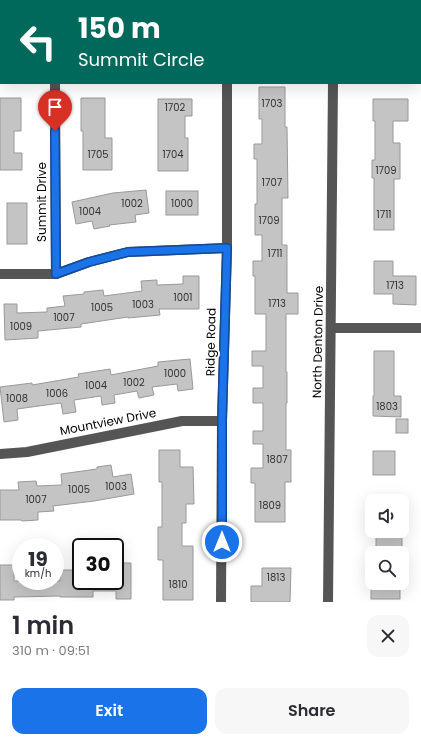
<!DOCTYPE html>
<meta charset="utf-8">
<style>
body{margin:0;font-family:Poppins,sans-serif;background:#f7f7f7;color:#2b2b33;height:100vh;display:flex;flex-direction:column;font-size:15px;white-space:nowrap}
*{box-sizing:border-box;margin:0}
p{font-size:13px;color:#7c7c81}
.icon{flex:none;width:22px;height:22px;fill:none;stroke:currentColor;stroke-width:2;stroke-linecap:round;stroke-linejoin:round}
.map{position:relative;height:602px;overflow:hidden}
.panel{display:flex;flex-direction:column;background:#fff;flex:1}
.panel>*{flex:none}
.banner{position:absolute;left:0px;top:0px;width:421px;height:84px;box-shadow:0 4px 16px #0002;background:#00695c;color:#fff;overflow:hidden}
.controls{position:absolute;left:365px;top:494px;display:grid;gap:8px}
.controls a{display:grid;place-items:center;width:44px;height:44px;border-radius:8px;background:#fff;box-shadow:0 4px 16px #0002;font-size:20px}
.speed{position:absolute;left:12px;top:538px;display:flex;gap:8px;font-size:20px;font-weight:700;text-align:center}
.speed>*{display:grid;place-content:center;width:52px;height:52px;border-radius:50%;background:#fff;box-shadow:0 4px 16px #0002;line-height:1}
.speed small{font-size:10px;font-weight:400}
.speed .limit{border:2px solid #111;border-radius:6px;background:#fff;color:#111}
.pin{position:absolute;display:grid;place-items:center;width:34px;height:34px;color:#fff;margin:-41px -17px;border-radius:50% 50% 50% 0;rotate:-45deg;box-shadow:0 0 4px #0007}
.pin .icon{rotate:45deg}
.me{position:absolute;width:44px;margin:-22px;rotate:0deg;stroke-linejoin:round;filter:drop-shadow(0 0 3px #0008)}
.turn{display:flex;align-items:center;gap:14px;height:84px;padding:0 12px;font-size:18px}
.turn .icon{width:52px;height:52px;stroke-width:2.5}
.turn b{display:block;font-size:28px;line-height:34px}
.round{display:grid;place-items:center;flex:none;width:42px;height:42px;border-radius:12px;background:#f7f7f7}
.headline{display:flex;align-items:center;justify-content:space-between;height:68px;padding:0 12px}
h1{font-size:24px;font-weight:600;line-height:30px}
.primary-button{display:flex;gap:8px;margin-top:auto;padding:8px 12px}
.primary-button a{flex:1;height:46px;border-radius:12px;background:#1a73e8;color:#fff;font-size:16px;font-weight:600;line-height:46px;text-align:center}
.primary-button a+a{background:#f7f7f7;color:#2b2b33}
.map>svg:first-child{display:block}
.building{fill:#c4c4c4;stroke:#999}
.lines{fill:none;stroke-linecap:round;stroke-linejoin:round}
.minor{stroke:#555;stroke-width:10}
.route-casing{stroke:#114b97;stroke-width:10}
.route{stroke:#1a73e8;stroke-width:7}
.labels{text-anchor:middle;stroke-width:4;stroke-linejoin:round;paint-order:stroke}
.number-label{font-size:10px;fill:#313131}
.street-label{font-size:12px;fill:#000;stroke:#fff}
</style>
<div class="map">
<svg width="421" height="602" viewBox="0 0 421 602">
<rect width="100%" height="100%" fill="#fff"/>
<g class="building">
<polygon points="259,87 285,87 285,127 287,127 288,198 282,198 282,245 287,245 287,293 298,293 298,314 286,314 286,372 287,372 287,403 286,403 286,450 291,450 291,482 285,482 285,522 255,522 255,483 251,483 251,468 263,468 263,444 253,444 253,431 263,431 263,403 253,403 253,388 263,388 263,366 252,366 252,351 266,351 266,314 255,314 255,276 253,276 253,261 262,261 262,235 255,235 255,204 257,204 257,159 254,159 254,144 262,144 262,119 259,119"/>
<polygon points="0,98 21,98 21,131 14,131 14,153 22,153 22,170 0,170"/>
<polygon points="81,98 105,98 105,138 112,138 112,170 83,170 83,131 81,131"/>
<polygon points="158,99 192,99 192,116 185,116 185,138 188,138 188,171 158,171"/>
<polygon points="373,99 408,99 408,121 393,121 393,143 400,143 400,179 394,179 394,230 374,230 374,178 372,178 372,160 375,160 375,121 373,121"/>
<polygon points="146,190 149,213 135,215 136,222 109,225 110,226 94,229 92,221 76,224 72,202 113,193"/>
<rect x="166" y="191" width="32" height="24"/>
<rect x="7" y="203" width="20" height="41"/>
<polygon points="374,261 393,261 393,276 416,276 416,305 393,304 393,294 374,294"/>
<polygon points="183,276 199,276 199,309 159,309 160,315 128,318 128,317 81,324 81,327 38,331 38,338 5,340 4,304 17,304 17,313 47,312 47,308 65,306 63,296 84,294 84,292 103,290 104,296 142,291 141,281 157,280 157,285 183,284"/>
<polygon points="374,351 394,351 394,396 401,396 401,417 373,416 373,396 374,396"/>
<polygon points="190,359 193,389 178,391 177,384 152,387 154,395 139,398 137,391 114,395 115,403 102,405 101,396 74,400 76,412 63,414 61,403 17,409 18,420 4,422 0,387 32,383 32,385 79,377 78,374 110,369 111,375 158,366 158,362"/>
<rect x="396" y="419" width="12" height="14"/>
<polygon points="159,450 180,450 180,467 193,467 194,504 186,504 186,523 182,523 182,546 193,546 193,600 163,600 163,560 158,560 158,527 162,527 162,482 159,482"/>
<rect x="373" y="451" width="22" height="24"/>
<polygon points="111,465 113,477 131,474 134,494 94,501 53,506 54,511 38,512 38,520 22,521 21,520 0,520 0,490 19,490 18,482 36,481 37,486 62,485 61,474 97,469 97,467"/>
<rect x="376" y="532" width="26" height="16"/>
<polygon points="115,563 131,563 131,599 116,599 116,591 93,591 93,597 60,597 60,596 14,597 14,600 0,600 0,565 14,565 14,581 60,581 60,570 81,570 81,581 115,581"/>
<polygon points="262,568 291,568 290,602 251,602 251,586 262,586"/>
<rect x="371" y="583" width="29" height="16"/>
</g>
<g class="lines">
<g class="minor">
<polyline points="334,1 334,0"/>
<polyline points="0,13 1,13"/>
<polyline points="55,83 56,274"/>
<polyline points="0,274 56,274 89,262 128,252 227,248"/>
<polyline points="331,328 421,328"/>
<polyline points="0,454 27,452 182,421 222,421"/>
<polyline points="221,602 222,421 227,248 227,83"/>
<polyline points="328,602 333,83"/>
</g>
</g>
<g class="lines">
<defs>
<polyline id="route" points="55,131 56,274 89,262 128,252 227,248 222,420 222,542"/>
</defs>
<use href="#route" class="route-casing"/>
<use href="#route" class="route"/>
</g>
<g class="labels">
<g class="number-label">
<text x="272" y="107">1703</text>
<text x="175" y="111">1702</text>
<text x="98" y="158">1705</text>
<text x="173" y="158">1704</text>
<text x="386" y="174">1709</text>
<text x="272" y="186">1707</text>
<text x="132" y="207">1002</text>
<text x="182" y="207">1000</text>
<text x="90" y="215">1004</text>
<text x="384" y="218">1711</text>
<text x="269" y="224">1709</text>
<text x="275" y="257">1711</text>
<text x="395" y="289">1713</text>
<text x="183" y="301">1001</text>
<text x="277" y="307">1713</text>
<text x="143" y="308">1003</text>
<text x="102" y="311">1005</text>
<text x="64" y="321">1007</text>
<text x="21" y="330">1009</text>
<text x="175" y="377">1000</text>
<text x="134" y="386">1002</text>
<text x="96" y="389">1004</text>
<text x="57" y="397">1006</text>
<text x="17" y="402">1008</text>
<text x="387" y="410">1803</text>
<text x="277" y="463">1807</text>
<text x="116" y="490">1003</text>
<text x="79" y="493">1005</text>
<text x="36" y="503">1007</text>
<text x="270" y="509">1809</text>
<text x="276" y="581">1813</text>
<text x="178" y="588">1810</text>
</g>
<g class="street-label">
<text transform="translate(42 202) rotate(-90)" y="4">Summit Drive</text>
<text transform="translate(211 342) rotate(-89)" y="4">Ridge Road</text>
<text transform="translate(318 342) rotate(-89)" y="4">North Denton Drive</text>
<text transform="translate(108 422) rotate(-11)" y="4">Mountview Drive</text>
</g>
</g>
</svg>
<div class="controls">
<a><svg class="icon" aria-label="sound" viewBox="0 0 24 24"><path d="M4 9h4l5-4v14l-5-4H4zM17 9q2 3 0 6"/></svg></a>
<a><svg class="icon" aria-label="search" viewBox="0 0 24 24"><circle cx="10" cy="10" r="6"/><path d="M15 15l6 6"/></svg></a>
</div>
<div class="speed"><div>19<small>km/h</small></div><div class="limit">30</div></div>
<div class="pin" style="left:55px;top:131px;background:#d93025"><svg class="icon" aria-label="arrive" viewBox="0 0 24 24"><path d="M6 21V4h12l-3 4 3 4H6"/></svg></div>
<svg class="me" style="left:222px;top:542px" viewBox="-20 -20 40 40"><circle r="17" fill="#1a73e8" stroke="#fff" stroke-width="3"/><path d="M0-11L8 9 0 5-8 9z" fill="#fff"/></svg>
<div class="banner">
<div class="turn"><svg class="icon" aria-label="left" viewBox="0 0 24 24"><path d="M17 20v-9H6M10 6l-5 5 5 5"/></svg><div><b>150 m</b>Summit Circle</div></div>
</div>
</div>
<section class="panel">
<div class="headline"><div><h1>1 min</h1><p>310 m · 09:51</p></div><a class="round"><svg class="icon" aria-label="close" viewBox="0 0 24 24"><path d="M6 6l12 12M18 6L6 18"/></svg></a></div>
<div class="primary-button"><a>Exit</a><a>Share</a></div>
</section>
